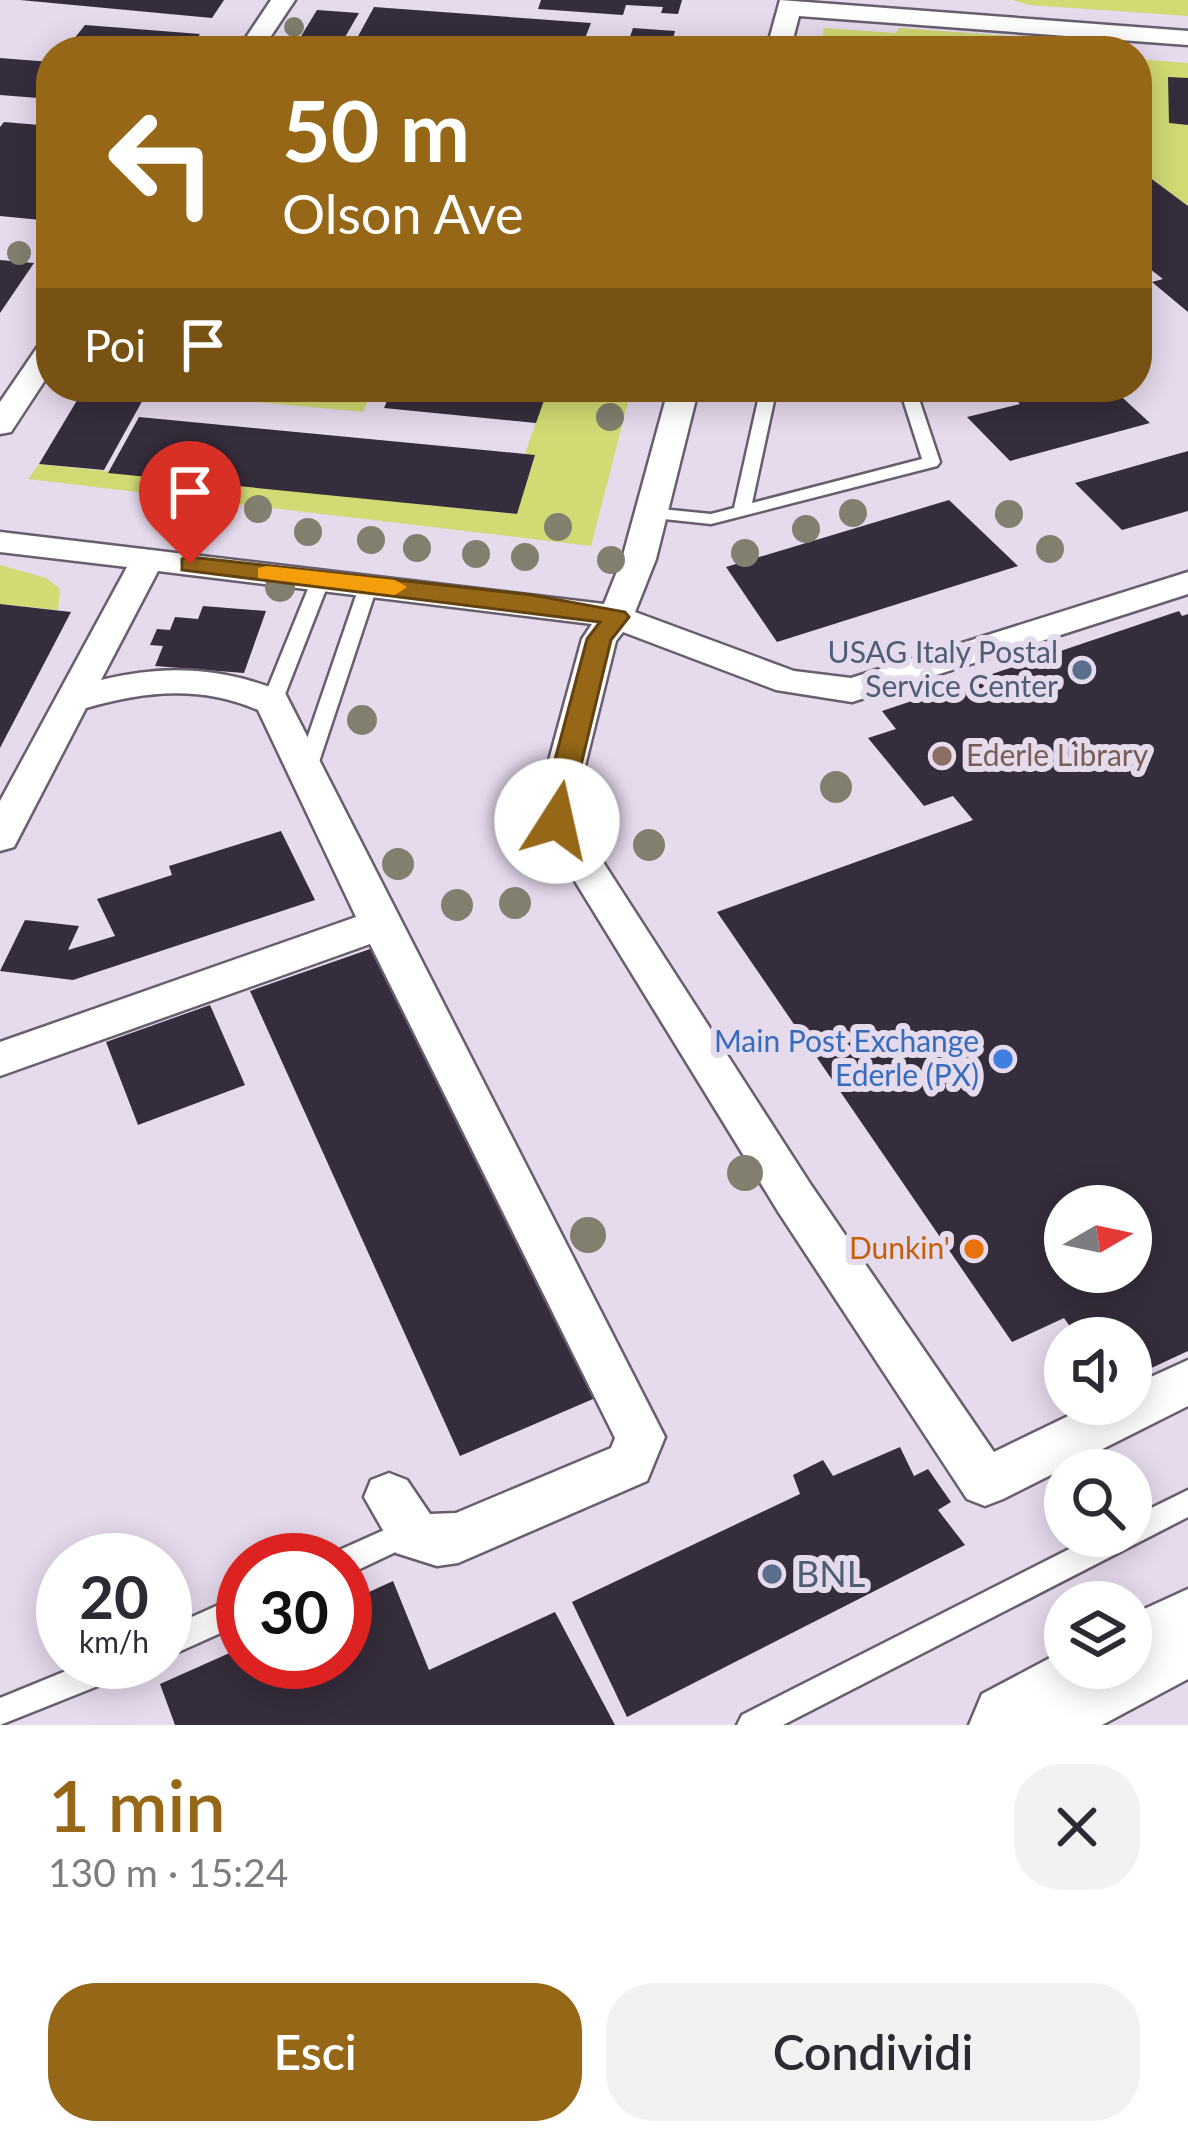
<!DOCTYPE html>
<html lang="it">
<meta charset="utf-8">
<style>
body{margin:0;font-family:Lato,sans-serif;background:#f2f2f3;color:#2b2b33;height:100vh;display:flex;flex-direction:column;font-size:45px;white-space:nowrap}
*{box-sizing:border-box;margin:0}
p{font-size:39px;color:#7c7c81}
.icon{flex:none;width:66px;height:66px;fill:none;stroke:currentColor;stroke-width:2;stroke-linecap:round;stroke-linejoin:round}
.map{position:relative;height:1725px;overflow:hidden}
.sheet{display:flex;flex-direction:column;background:#fff;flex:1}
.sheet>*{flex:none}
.hud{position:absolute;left:36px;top:36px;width:1116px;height:366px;border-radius:48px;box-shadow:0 6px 30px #0003;background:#966717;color:#fff;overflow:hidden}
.needle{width:78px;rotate:81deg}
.buttons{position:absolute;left:1044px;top:1185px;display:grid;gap:24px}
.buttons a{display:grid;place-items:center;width:108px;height:108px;border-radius:50%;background:#fff;box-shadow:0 6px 30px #0003;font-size:60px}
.speed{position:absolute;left:36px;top:1533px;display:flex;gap:24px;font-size:60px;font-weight:700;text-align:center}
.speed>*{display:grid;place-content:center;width:156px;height:156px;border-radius:50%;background:#fff;box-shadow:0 6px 30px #0003;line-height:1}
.speed small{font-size:30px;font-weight:400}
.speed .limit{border:18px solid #d22;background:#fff;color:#111}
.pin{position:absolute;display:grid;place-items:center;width:102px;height:102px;color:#fff;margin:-123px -51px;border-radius:50% 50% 50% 0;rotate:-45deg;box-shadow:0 0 12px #0007}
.pin .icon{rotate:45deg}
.me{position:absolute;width:132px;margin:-66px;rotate:10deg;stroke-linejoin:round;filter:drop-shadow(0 0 9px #0008)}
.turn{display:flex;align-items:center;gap:42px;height:252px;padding:0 48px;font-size:54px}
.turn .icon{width:156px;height:156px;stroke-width:2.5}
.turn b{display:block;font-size:84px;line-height:102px}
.then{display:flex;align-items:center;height:114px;padding:0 48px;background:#0003;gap:24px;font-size:45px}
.round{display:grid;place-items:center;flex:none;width:126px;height:126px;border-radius:48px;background:#f2f2f3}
.headline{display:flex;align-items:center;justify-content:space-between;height:204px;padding:0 48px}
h1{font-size:72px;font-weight:600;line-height:90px;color:#966717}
.button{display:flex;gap:24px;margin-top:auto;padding:24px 48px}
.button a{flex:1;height:138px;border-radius:48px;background:#966717;color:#fff;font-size:48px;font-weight:600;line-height:138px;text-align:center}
.button a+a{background:#f2f2f3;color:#2b2b33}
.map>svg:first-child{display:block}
.green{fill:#d1da73}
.building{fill:#362d3c;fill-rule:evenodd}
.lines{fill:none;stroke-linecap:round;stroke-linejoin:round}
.service-casing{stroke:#685e6e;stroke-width:5}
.minor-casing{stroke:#685e6e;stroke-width:5}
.primary-casing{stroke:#685e6e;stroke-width:5}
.service{fill:#fff;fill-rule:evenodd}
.minor{fill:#fff;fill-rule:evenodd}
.primary{fill:#fff;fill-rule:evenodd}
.tree{fill:#837f6f}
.route{fill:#966717;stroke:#62430f;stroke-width:3}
.slow{fill:#f59e0b}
.service-dot{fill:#5c6f8a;stroke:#e6daed;stroke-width:4.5}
.education-dot{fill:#8d6e63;stroke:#e6daed;stroke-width:4.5}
.shop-dot{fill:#3f7fe0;stroke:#e6daed;stroke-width:4.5}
.food-dot{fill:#e8710a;stroke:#e6daed;stroke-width:4.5}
.labels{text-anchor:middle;stroke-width:12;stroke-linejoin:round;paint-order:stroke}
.service-label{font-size:30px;fill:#4e5e75;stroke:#e6daed;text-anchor:end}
.education-label{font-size:30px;fill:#785e54;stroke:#e6daed;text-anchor:start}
.shop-label{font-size:30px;fill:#366cbe;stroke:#e6daed;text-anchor:end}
.food-label{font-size:30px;fill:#c56008;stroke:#e6daed;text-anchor:end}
.near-service-label{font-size:36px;fill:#4e5e75;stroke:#e6daed;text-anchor:start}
</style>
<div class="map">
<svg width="1188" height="1725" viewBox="0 0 1188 1725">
<rect width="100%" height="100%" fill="#e6daed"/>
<g class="green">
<polygon points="1012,0 1188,0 1188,16 1029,5"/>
<polygon points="824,28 896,33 899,28 1037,38 1036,51 819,51"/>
<polygon points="1137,59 1188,63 1188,206 1137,168"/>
<polygon points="230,387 374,387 363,412 225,399"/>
<polygon points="548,387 632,387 591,546 28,479 39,464 516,514 535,456 525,454"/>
<polygon points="0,565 46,578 60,589 58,610 0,604"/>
</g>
<g class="building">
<polygon points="20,0 224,0 212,18"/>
<polygon points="541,0 682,0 678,14 661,13 663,7 626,5 623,15 538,9"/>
<polygon points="374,7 591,23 580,51 415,47 350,51"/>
<polygon points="317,10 359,13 337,51 292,51"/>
<polygon points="85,25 200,34 188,51 70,44"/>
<polygon points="633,28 675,31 670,51 625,51"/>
<polygon points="0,58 51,62 51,99 0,95"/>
<polygon points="1168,77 1188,78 1188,125 1169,123"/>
<polygon points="4,122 51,126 51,221 0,216 0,127"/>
<polygon points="1137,168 1188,206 1188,312 1152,282 1163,279 1137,259"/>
<polygon points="0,260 34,263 0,313"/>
<polygon points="85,387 150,387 104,470 39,464"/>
<polygon points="393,387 495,387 547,392 536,423 384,408"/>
<polygon points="1003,387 1058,387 1067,395 1111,387 1150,423 1010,461 967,417 1020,404"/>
<polygon points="139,417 525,454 535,455 517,514 108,473"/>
<polygon points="1188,451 1188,511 1122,530 1075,483"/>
<polygon points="949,500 1018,566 777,642 726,567"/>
<polygon points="0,604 71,612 0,748"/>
<polygon points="203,606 266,611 244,673 155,666 163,646 150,645 157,629 170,630 175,617 198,619"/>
<path d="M1179 611 1182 616 1188 614V1351L1147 1370 1131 1347V1338H1078L1064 1318 1012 1342 717 912 973 820 953 796 924 806 868 738 896 729 882 711ZM1065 1206H1131V1272H1065Z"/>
<polygon points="281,831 315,900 73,980 0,971 25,920 79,926 68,950 115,936 97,899 172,875 169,866"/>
<polygon points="370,949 600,1396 460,1456 250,991"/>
<polygon points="210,1005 245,1085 138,1125 106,1042"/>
<polygon points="900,1447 914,1476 928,1469 951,1502 938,1510 965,1545 627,1717 572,1602 800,1494 793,1475 823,1460 833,1476"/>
<polygon points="393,1581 429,1670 555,1612 615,1725 175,1725 160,1684 243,1647 243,1662 345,1662 345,1603"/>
</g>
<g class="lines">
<defs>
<g id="service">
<polygon points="761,387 777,387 752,503 922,459 899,387 915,387 940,462 937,466 711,524 645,517 642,513 651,508 711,514 734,508"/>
<polygon points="321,573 330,579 282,702 272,709 265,707 262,702 312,579"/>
<polygon points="369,578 378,584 316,771 313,776 299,776 296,771 360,584"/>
<polygon points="1188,1490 1188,1517 783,1725 737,1725 742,1715 1095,1536 1131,1536 1131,1518"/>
<polygon points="411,1518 421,1522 425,1531 421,1540 345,1576 345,1560 332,1560 335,1552"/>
<polygon points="243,1594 243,1623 165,1658 165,1629"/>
<polygon points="88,1662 137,1662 133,1672 0,1725 0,1698"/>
</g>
<g id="minor">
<polygon points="271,0 295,0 261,51 237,51"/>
<polygon points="780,0 1188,31 1188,45 799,16 790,51 766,51"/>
<polygon points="51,339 51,371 11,432 0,434 0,402 41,342"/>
<path d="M669 387H699L656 559 635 612 794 671 851 678 1188 572V594L852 702 776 690 623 632 616 641 580 786 576 820 811 1185 994 1452 1093 1404H1131V1386L1188 1360V1406L1003 1499 985 1506 967 1499 779 1213 538 821 542 786 582 639 592 624 158 571 101 680C166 664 223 667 285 693L665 1437 647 1481 458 1563 437 1566 396 1553 364 1497 371 1480 389 1473 407 1480 430 1514 456 1513 611 1448 615 1438 370 944 0 1076V1042L356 917 258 710C201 685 145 691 86 708L14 847 0 851V801L127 567 0 552V532L604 604 622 559Z"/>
</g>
<polygon id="primary" points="1188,1589 1188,1679 1102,1725 969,1725 982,1694 1065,1650 1065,1668 1131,1668 1131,1615"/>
</defs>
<use href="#service" class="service-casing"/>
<use href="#minor" class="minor-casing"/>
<use href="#primary" class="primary-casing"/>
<use href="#service" class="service"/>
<use href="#minor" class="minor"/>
<use href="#primary" class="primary"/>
</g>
<g class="tree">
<circle cx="294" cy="27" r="10"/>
<circle cx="19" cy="253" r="12"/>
<circle cx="610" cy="417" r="14"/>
<circle cx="258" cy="509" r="14"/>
<circle cx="853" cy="513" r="14"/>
<circle cx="1009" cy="514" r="14"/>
<circle cx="558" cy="527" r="14"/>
<circle cx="806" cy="529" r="14"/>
<circle cx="308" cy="532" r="14"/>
<circle cx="371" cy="540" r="14"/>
<circle cx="417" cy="548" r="14"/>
<circle cx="1050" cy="549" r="14"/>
<circle cx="745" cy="553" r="14"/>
<circle cx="476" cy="554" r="14"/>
<circle cx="525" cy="557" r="14"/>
<circle cx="611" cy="560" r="14"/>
<circle cx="280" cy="587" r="15"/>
<circle cx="362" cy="720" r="15"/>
<circle cx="836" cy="787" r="16"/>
<circle cx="649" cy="845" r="16"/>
<circle cx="398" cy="864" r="16"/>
<circle cx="515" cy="903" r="16"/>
<circle cx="457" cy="905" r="16"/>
<circle cx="745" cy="1173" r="18"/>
<circle cx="588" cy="1235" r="18"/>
</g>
<polygon class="route" points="190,557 532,595 625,612 629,617 611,640 566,828 557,831 543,821 548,786 587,639 600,622 182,570 182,559"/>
<polygon class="slow" points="267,566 395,580 407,587 395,595 258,578 258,568"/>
<g class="service-dot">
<circle cx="1082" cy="670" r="12"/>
<circle cx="772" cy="1574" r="12"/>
</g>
<circle class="education-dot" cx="942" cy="756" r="12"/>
<circle class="shop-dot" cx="1003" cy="1059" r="12"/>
<circle class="food-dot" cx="974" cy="1249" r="12"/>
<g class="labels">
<g class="service-label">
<text x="1058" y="663">USAG Italy Postal<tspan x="1058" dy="34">Service Center</tspan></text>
</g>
<g class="education-label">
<text x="966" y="766">Ederle Library</text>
</g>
<g class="shop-label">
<text x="979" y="1052">Main Post Exchange<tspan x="979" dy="34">Ederle (PX)</tspan></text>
</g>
<g class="food-label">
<text x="950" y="1259">Dunkin'</text>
</g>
<g class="near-service-label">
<text x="796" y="1587">BNL</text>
</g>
</g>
</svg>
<div class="buttons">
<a><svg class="needle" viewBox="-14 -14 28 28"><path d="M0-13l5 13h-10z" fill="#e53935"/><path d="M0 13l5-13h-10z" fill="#7c7c81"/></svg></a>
<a><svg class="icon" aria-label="sound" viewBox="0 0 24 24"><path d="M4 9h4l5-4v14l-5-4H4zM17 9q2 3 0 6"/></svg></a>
<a><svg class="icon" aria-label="search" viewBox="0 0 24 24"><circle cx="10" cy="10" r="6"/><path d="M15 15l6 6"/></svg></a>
<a><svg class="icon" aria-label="layers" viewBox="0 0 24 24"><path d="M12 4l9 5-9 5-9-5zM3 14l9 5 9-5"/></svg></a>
</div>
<div class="speed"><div>20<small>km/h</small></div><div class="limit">30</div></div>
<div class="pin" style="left:190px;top:564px;background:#d93025"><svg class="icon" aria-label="arrive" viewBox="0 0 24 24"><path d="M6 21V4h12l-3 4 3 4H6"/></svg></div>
<svg class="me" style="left:557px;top:821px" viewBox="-20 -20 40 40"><circle r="19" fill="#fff"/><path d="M0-13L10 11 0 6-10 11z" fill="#966717"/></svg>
<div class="hud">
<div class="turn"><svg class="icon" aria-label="left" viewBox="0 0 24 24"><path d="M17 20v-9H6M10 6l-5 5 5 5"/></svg><div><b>50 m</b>Olson Ave</div></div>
<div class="then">Poi<svg class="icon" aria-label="arrive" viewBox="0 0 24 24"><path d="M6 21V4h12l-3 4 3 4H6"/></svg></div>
</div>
</div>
<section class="sheet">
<div class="headline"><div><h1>1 min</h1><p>130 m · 15:24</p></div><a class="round"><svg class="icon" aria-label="close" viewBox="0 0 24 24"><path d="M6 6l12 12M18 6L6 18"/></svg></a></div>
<div class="button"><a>Esci</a><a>Condividi</a></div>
</section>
